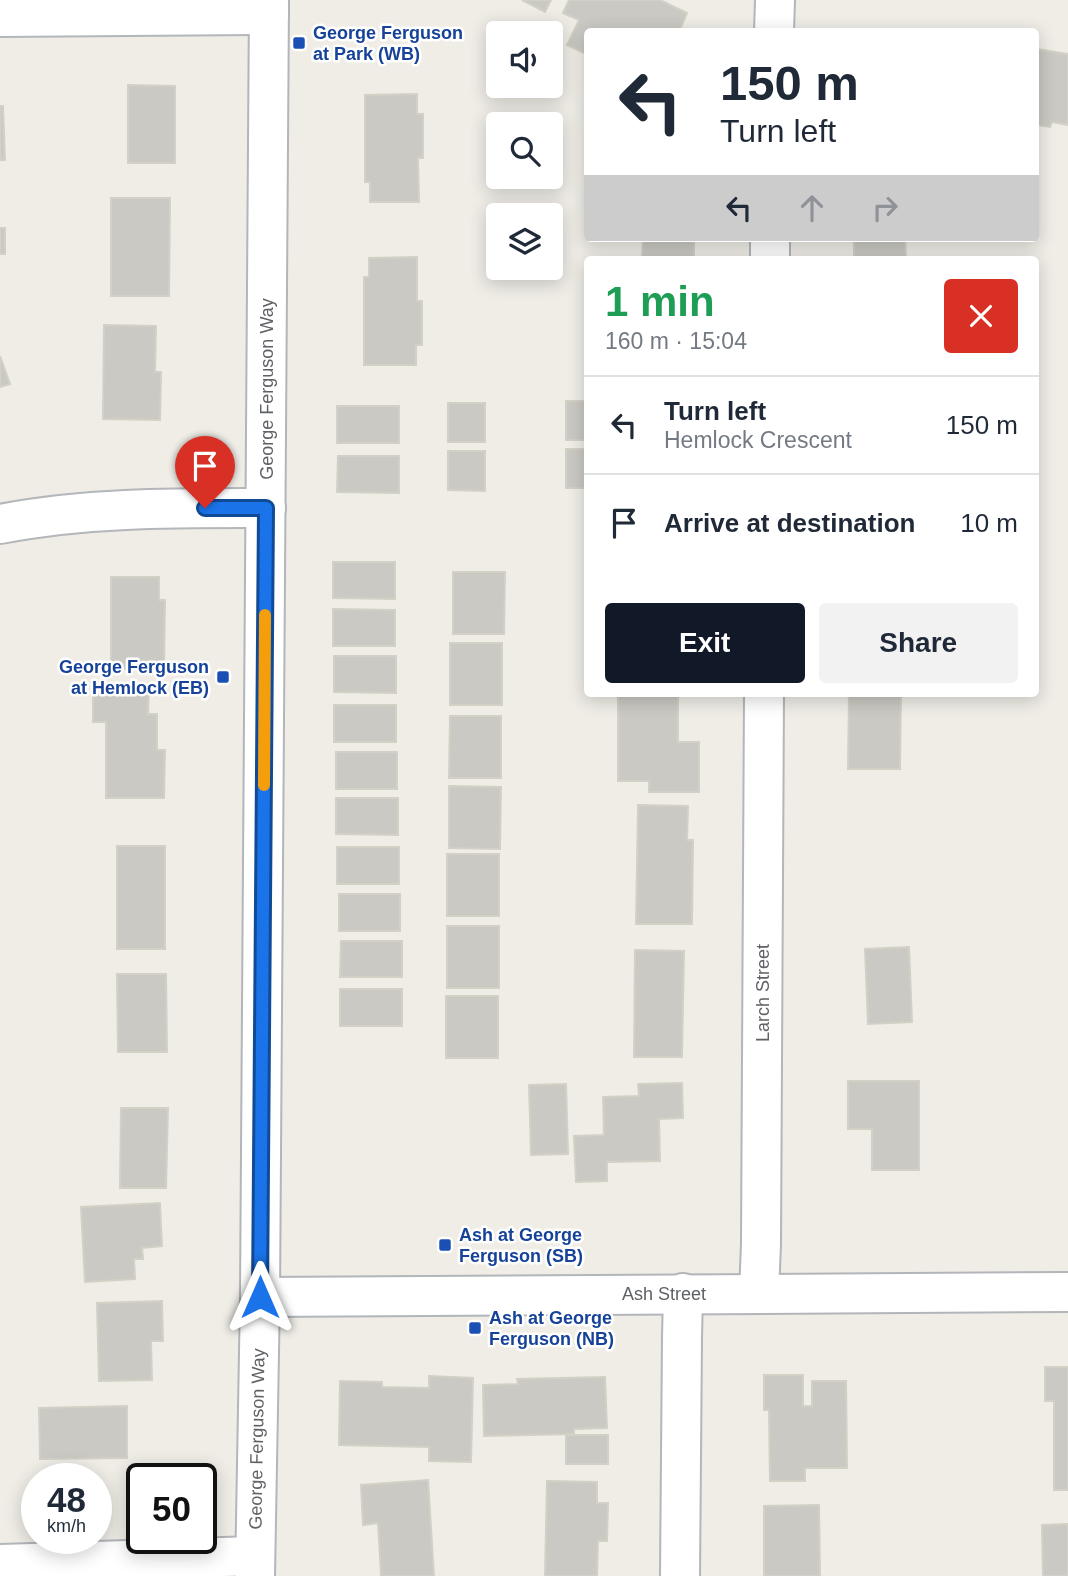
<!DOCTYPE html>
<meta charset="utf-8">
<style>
body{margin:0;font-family:Arial,sans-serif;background:#f2f2f3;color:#1f2937;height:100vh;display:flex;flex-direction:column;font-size:26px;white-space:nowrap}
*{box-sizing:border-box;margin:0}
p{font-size:23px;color:#747a83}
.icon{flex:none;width:38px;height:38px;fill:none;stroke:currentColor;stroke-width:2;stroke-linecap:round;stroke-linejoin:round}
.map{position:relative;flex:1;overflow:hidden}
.sheet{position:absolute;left:584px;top:256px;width:455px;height:441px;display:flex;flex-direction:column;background:#fff;border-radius:7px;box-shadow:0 4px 18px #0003}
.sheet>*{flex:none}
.hud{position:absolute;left:584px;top:28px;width:455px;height:214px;border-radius:7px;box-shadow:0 4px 18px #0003;background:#fff;color:#1f2937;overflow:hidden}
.tools{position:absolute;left:486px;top:21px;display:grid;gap:14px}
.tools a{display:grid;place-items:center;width:77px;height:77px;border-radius:7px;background:#fff;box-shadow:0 4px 18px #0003;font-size:35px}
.speed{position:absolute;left:21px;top:1463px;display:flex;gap:14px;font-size:35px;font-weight:700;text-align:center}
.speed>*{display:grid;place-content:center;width:91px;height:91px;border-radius:50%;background:#fff;box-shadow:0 4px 18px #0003;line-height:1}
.speed small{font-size:18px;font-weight:400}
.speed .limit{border:4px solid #111;border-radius:10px;background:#fff;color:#111}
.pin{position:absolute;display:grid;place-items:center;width:60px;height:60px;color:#fff;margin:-72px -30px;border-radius:50% 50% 50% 0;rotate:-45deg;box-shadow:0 0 7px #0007}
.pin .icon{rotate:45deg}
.me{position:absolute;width:77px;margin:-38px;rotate:0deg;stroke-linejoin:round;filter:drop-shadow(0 0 5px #0008)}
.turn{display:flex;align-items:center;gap:24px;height:147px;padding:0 21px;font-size:32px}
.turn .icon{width:91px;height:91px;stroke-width:2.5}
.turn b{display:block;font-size:49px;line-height:60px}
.lanes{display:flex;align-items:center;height:66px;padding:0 21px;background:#0003;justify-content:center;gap:35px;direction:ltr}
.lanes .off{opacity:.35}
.round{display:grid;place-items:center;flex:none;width:74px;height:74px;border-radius:7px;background:#f2f2f3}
.head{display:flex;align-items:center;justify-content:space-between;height:119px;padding:0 21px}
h1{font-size:42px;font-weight:700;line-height:52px;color:#1e9e55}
.primary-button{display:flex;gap:14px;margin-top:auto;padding:14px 21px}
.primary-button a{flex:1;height:80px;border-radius:7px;background:#111827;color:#fff;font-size:28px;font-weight:700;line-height:80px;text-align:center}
.primary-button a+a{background:#f2f2f3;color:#1f2937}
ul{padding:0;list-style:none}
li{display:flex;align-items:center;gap:21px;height:98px;padding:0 21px;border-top:2px solid #e0e1e3}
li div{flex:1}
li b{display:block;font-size:26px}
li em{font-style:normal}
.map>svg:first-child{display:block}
.building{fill:#cac9c3;stroke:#d3d0c5;stroke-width:2}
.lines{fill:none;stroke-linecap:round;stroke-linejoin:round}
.minor-casing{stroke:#b3b6ba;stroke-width:42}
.tertiary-casing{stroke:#b3b6ba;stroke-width:42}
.secondary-casing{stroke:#b2b5ba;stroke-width:42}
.minor{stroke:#fff;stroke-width:38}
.tertiary{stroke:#fff;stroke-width:38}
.secondary{stroke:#fff;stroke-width:38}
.route-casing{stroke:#114b97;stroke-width:18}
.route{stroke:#1a73e8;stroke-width:12}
.slow{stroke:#f59e0b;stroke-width:12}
.transit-dot{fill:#1a4fb4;stroke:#fff;stroke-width:2.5}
.labels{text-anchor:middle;stroke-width:5;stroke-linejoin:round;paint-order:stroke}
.transit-label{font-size:18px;font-weight:bold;fill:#164399;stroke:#fff;text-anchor:start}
.street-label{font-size:18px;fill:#5e6165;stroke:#fff}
</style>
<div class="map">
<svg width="1068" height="1576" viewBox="0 0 1068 1576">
<rect width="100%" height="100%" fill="#efede6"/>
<g class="building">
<polygon points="522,0 551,0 545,12"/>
<polygon points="569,0 660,0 687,13 679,32 672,30 672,32 588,32 588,55 567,45 579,20 563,13"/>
<polygon points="1036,49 1068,54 1068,125 1052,122 1050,127 1036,125"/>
<polygon points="128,85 175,86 175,163 128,163"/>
<polygon points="417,94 417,114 423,114 423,158 418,158 419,202 370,202 370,182 365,182 365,95"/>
<polygon points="0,106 3,106 5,160 0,160"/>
<polygon points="111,198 170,198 169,296 111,296"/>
<rect x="0" y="228" width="5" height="26"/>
<polygon points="643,238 694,238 694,259 642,259"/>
<polygon points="867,238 905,238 906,259 854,259 854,239"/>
<polygon points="417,257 417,301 422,301 422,345 416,345 416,365 364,365 364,277 369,277 369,258"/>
<polygon points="104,325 156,326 155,372 161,372 160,420 103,419"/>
<polygon points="0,356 10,384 0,387"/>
<rect x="566" y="401" width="22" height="39"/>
<rect x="448" y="403" width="37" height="39"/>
<rect x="337" y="406" width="62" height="37"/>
<rect x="566" y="449" width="22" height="39"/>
<polygon points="448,451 485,451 485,491 448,490"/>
<polygon points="338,456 399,456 399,493 337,492"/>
<polygon points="333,562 395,562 395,599 333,598"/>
<polygon points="453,572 505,572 504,634 453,634"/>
<polygon points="111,577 159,577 159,600 165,600 164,670 111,669"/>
<polygon points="333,609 395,610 395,646 333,646"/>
<rect x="450" y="643" width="52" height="62"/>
<polygon points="334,656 396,656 396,693 334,692"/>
<polygon points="93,685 149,685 148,714 157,714 157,750 165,750 164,798 106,798 106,722 93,722"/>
<polygon points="618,693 678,693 678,742 699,742 699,792 649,792 649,781 618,781"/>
<polygon points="849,693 901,693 900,769 848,769"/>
<rect x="334" y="705" width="62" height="37"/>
<polygon points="450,716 501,716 501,778 449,778"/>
<rect x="336" y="752" width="61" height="37"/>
<polygon points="449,786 501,787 500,849 449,848"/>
<polygon points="336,798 398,798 398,835 336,834"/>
<polygon points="638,805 688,806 687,840 693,840 692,924 636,924"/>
<rect x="117" y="846" width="48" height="103"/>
<rect x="337" y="847" width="62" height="37"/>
<rect x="447" y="854" width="52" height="62"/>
<rect x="339" y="894" width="61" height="37"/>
<rect x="447" y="926" width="52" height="62"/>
<polygon points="341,941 402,941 402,977 340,977"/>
<polygon points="909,947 912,1022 868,1024 865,949"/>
<polygon points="635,950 684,951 682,1057 634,1057"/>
<polygon points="117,974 166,974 167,1052 118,1052"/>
<rect x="340" y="989" width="62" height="37"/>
<rect x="446" y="996" width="52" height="62"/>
<polygon points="848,1081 919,1081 919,1170 872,1170 872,1129 848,1129"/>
<polygon points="682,1083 683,1118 659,1119 660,1161 607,1162 607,1181 576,1182 574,1136 604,1135 603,1097 639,1096 638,1084"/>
<polygon points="566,1084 568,1154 531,1155 529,1085"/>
<polygon points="121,1108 168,1108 166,1188 120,1188"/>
<polygon points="160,1203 162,1246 142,1248 143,1259 134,1259 135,1279 85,1282 81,1207"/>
<polygon points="162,1301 163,1341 151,1341 152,1380 99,1381 97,1303"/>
<polygon points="1045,1367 1068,1367 1068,1490 1054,1490 1054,1401 1045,1401"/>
<polygon points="764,1375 803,1375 803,1406 812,1406 812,1381 846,1381 847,1468 805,1468 805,1481 770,1481 769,1410 764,1410"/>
<polygon points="429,1376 473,1378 471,1462 429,1461 429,1447 339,1445 340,1381 382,1382 382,1387 429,1388"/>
<polygon points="605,1377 607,1428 574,1429 574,1434 484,1436 483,1385 518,1384 517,1379"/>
<polygon points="127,1406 127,1458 40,1459 39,1408"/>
<rect x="566" y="1435" width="42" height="29"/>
<polygon points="428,1480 434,1576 381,1576 378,1523 363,1525 361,1485"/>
<polygon points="547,1481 597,1482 597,1503 608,1503 607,1541 598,1541 597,1576 545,1576"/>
<polygon points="819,1505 820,1576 764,1576 764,1506"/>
<polygon points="1068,1524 1068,1576 1043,1576 1042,1525"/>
</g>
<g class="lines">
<defs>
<g id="minor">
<polyline points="0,17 269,15"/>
<polyline points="774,32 775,0"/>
<polyline points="770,259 770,238"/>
<path d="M0 524C87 507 178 508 266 508"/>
<polyline points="759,1294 761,1244 764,693"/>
<polyline points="0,1564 255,1556"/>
<polyline points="680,1576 682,1338 683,1293"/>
</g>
<polyline id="tertiary" points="255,1576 260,1297"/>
<polyline id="secondary" points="269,0 260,1297 1068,1292"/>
</defs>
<use href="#minor" class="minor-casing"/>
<use href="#tertiary" class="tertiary-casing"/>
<use href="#secondary" class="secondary-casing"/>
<use href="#minor" class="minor"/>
<use href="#tertiary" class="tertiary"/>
<use href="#secondary" class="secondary"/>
</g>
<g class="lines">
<defs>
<polyline id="route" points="205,508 266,508 260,1297"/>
</defs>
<use href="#route" class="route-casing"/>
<use href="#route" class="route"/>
<polyline class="slow" points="264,785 265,615"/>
</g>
<g class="transit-dot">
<rect x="292" y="36" width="14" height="14" rx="3.5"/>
<rect x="216" y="670" width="14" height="14" rx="3.5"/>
<rect x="438" y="1238" width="14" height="14" rx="3.5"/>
<rect x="468" y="1321" width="14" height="14" rx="3.5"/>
</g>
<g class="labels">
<g class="transit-label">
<text x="313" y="39">George Ferguson<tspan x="313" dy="21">at Park (WB)</tspan></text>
<text x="209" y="673" text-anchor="end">George Ferguson<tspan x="209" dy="21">at Hemlock (EB)</tspan></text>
<text x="459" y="1241">Ash at George<tspan x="459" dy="21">Ferguson (SB)</tspan></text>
<text x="489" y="1324">Ash at George<tspan x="489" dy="21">Ferguson (NB)</tspan></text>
</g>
<g class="street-label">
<text transform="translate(267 389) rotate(-90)" y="6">George Ferguson Way</text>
<text transform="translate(763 993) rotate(-90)" y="6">Larch Street</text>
<text x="664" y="1300">Ash Street</text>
<text transform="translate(257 1439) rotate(-89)" y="6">George Ferguson Way</text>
</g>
</g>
</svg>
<div class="tools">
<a><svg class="icon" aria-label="sound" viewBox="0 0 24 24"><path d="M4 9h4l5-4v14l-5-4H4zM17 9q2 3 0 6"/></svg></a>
<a><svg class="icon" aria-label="search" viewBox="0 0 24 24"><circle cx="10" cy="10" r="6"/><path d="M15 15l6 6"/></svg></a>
<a><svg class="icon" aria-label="layers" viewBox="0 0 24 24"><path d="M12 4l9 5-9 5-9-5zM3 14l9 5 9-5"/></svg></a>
</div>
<div class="speed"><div>48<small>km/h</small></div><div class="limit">50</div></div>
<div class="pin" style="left:205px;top:508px;background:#d93025"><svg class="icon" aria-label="arrive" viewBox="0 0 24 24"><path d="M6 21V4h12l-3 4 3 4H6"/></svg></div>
<svg class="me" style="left:260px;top:1297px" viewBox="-20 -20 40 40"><path d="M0-17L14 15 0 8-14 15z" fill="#1a73e8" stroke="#fff" stroke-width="4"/></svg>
<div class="hud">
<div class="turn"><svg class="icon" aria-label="left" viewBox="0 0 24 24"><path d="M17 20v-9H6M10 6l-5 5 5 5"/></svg><div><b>150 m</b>Turn left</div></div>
<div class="lanes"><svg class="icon" aria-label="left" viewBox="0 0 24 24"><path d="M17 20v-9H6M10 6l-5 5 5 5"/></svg><svg class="icon off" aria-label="ahead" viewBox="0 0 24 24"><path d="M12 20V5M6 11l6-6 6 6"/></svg><svg class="icon off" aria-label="right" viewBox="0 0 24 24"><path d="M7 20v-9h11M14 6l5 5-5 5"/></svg></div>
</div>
<section class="sheet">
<div class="head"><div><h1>1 min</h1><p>160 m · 15:04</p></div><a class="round" style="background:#d93025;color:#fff"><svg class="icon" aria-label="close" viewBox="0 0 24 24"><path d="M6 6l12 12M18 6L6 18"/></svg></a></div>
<ul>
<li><svg class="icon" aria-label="left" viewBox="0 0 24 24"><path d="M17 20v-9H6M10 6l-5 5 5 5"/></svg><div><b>Turn left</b><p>Hemlock Crescent</p></div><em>150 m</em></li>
<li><svg class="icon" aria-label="arrive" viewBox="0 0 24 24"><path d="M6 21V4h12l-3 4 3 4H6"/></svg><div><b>Arrive at destination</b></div><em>10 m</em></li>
</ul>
<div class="primary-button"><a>Exit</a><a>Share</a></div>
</section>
</div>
